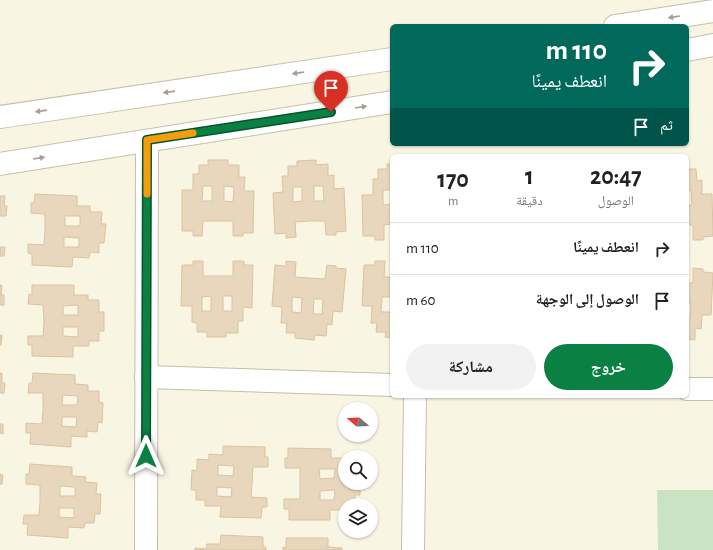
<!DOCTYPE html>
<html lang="ar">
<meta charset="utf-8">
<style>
body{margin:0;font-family:"Alegreya Sans","Noto Naskh Arabic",sans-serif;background:#f2f2f2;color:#222;direction:rtl;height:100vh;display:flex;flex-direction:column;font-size:15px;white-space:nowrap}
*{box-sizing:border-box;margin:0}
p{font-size:13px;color:#767676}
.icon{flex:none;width:22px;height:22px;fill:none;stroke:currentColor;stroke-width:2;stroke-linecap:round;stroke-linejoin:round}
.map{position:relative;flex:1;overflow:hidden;direction:ltr}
.sheet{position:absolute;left:390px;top:154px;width:299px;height:244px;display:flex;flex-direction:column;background:#fff;border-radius:6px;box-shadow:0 1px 3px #0004;direction:rtl}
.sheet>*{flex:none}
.banner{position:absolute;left:390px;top:24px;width:299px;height:122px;border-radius:6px;box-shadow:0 1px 3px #0004;direction:rtl;background:#00695c;color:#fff;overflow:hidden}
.needle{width:26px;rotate:289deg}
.fabs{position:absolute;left:338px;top:402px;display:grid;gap:8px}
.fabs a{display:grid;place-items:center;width:40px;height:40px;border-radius:50%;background:#fff;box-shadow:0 1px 3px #0004;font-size:20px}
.pin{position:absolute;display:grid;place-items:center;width:34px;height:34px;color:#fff;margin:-41px -17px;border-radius:50% 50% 50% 0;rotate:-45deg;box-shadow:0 0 4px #0007}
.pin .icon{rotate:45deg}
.me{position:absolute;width:44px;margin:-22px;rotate:0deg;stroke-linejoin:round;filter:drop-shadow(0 0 3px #0008)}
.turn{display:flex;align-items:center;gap:14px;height:84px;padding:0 16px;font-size:18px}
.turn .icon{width:52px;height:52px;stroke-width:2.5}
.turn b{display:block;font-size:28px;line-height:34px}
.then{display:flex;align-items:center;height:38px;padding:0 16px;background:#0003;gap:8px;font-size:15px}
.eta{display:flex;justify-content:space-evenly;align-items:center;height:68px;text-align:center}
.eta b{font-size:24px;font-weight:700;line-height:28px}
.primary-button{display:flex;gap:8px;margin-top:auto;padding:8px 16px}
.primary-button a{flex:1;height:46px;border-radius:24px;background:#0b8043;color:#fff;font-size:16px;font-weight:700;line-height:46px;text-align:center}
.primary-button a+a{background:#f2f2f2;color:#222}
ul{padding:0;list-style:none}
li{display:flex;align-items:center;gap:12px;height:52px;padding:0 16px;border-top:1px solid #e0e0e0}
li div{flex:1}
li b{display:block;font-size:15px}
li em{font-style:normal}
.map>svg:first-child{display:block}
.green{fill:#cae4c3}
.building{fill:#e8d7bc;stroke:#dbc3a0;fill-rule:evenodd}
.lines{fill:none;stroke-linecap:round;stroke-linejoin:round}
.minor-casing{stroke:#c8beab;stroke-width:24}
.tertiary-casing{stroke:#c8beab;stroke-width:24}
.minor{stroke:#fff;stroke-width:22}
.tertiary{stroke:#fff;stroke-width:22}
.oneway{fill:#a79f94}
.route-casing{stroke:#07532c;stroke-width:10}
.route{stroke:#0b8043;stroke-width:7}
.slow{stroke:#f59e0b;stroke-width:7}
</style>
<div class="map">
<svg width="713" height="550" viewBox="0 0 713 550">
<rect width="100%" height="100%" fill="#f9f5e3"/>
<polygon class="green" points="657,490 713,490 713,550 658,550"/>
<g class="building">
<path d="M208 160H228V165H239V177H245L244 191H254L253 233H243V236H233V221H203L202 236H193V231H182V190H193V174H199V165H208ZM203 186H212V201H202ZM224 186 234 187 233 202 224 201Z"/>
<path d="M316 160V165L328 164V176L334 175V189L344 188 346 231 336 232V235H326L325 221H309L295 222 296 237 286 238V233L275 234 273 193 283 192 282 176H288V166H297V161ZM314 186H323L324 201H314ZM293 187H302V201L293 202Z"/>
<polygon points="387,164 392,164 392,190 383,190 383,205 392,204 392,195 392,224 384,225 384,240 375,240 375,236 363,236 362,195 373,195 373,179 378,179 378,169 387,169"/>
<polygon points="687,169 696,169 697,181 702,180 702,194 712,194 713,236 703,237 703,240 693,240 693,225 687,225 687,206 692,205 691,190 687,190"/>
<path d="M35 194 77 196V206H90V212H102L101 224H106L104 243H99V253L90 252 89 258 73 257 72 267 32 265V254L28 253V244L44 245 45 230V214L31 213V203H34ZM65 216H80V226H65ZM64 237 79 238V247H64Z"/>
<polygon points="0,196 5,196 4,206 7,206 6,216 0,216"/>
<polygon points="0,247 5,247 4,256 0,256"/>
<path d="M193 261H203V276H233V261H244V265H253L252 308 243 307V321H238V333H226V337H207V332H197V323L192 322V306H181L182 265H193ZM211 296V311H202V297ZM223 296H232V311H223Z"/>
<path d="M286 261 296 262 295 277 325 279 327 265 336 266V268L346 269 342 312 333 311 332 325 327 324 326 336 315 335 314 340 295 338V333H286L287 323H281L282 307 272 306 275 265 286 266ZM292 297 302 298 301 313 292 312ZM314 299H323L322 314H313Z"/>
<path d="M375 261H385L384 277H392V338L385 337 386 332H376L377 323H371L372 306H362L364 265H375ZM382 297H392L391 312H381Z"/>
<polygon points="693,268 703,269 703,272 713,273 711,315 702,315 701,329 695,328 695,340 687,339 687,318 690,318 691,303 687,303 687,283 693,283"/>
<polygon points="0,285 2,285 1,295 4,295 4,305 0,305"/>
<path d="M32 285H74V295H88V300H99V312H104V331H99V341H89V346H73V357L32 356V345H28V336H43L44 321 43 305 28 304 29 294 32 295ZM78 305V315H63V306ZM63 327H78V337L63 336Z"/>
<polygon points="0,335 2,335 1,345 0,345"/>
<polygon points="0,373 2,373 2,383 5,383 4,393 0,393"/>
<path d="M33 373 75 375V384L88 385V391H99V402L103 403 102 423 98 422 97 432 87 431V437L71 436V447L30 444 31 433H26V423L42 424 43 410V393H28L29 383H32ZM63 395 78 396 77 405H62ZM62 417H77L76 427 62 426Z"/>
<polygon points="0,424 3,424 3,434 0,433"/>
<path d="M223 446 265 447V457H268V467H253L252 483 251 497 267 498V507H262L261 518 220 517 221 506H205V500H196V490H191L192 470 197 471V459L209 460V454L223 455ZM218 465 234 466 233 476 218 475ZM217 487 232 488 231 497 217 496Z"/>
<path d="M288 448 331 449V458H344L345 483H360V495H355V504H346L345 510H330V520H289V509H284V499H300V468H285V458H288ZM319 469H335L334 478 320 479ZM335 490 334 500H320V491Z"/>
<path d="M30 464 72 467V476L86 477 85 482 97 483 96 494H101L100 514H95L94 523H85L84 528 68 527V538L27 535 28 524H23L24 515H39L40 501V485L26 484V474H29ZM60 486 75 487V496H60ZM59 508H74V518L59 517Z"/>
<polygon points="0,474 3,475 2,484 0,484"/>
<polygon points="221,535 263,537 263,547 266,547 266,550 195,550 195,548 206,549 207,544 220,544"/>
<polygon points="286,538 328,538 328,547 342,548 342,550 283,550 283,547 286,548"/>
</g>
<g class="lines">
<defs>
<g id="minor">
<polyline points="146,377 392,385"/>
<polyline points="687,389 713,389"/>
<polyline points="146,550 147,141"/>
<polyline points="413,550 415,396"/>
</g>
<g id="tertiary">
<polyline points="615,26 713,11"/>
<polyline points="687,50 713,45"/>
<polyline points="0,117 392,59"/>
<polyline points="0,164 392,102"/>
</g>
</defs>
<use href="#minor" class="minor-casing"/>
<use href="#tertiary" class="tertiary-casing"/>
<use href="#minor" class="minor"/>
<use href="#tertiary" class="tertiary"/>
</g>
<defs><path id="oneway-solid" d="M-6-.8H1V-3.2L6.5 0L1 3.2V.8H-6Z"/></defs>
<g class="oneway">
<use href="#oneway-solid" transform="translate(674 17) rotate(171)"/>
<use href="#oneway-solid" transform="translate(298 73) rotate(172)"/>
<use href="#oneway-solid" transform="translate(169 92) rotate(172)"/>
<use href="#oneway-solid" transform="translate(361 107) rotate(-9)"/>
<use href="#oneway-solid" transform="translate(41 111) rotate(172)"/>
<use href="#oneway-solid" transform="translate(39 158) rotate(-9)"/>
</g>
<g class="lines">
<defs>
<polyline id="route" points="146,456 147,140 331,112"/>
</defs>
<use href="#route" class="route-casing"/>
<use href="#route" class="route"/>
<polyline class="slow" points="147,194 147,140 193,133"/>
</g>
</svg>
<div class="fabs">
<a><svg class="needle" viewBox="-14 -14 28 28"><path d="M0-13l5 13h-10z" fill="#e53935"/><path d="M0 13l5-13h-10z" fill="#767676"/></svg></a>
<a><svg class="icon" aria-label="search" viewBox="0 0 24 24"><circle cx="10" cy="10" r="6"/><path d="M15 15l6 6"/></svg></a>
<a><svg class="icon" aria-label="layers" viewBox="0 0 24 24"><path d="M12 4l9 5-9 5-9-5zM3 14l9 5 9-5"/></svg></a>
</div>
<div class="pin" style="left:331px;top:112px;background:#d93025"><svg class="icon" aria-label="arrive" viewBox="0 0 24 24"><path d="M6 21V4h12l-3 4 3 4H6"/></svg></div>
<svg class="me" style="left:146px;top:456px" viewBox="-20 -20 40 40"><path d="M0-17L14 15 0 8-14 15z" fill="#0b8043" stroke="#fff" stroke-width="4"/></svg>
<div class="banner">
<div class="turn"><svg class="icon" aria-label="right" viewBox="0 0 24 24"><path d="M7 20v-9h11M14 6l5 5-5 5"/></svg><div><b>110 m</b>انعطف يمينًا</div></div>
<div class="then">ثم<svg class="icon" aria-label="arrive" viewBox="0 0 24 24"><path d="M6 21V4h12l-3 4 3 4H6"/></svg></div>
</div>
<section class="sheet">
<div class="eta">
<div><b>20:47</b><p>الوصول</p></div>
<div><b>1</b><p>دقيقة</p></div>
<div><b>170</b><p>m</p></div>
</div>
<ul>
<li><svg class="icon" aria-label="right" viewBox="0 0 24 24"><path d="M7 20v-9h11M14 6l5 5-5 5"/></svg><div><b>انعطف يمينًا</b></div><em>110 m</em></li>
<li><svg class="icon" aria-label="arrive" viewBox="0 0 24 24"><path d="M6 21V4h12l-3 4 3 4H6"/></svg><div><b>الوصول إلى الوجهة</b></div><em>60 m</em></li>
</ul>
<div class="primary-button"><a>خروج</a><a>مشاركة</a></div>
</section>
</div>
